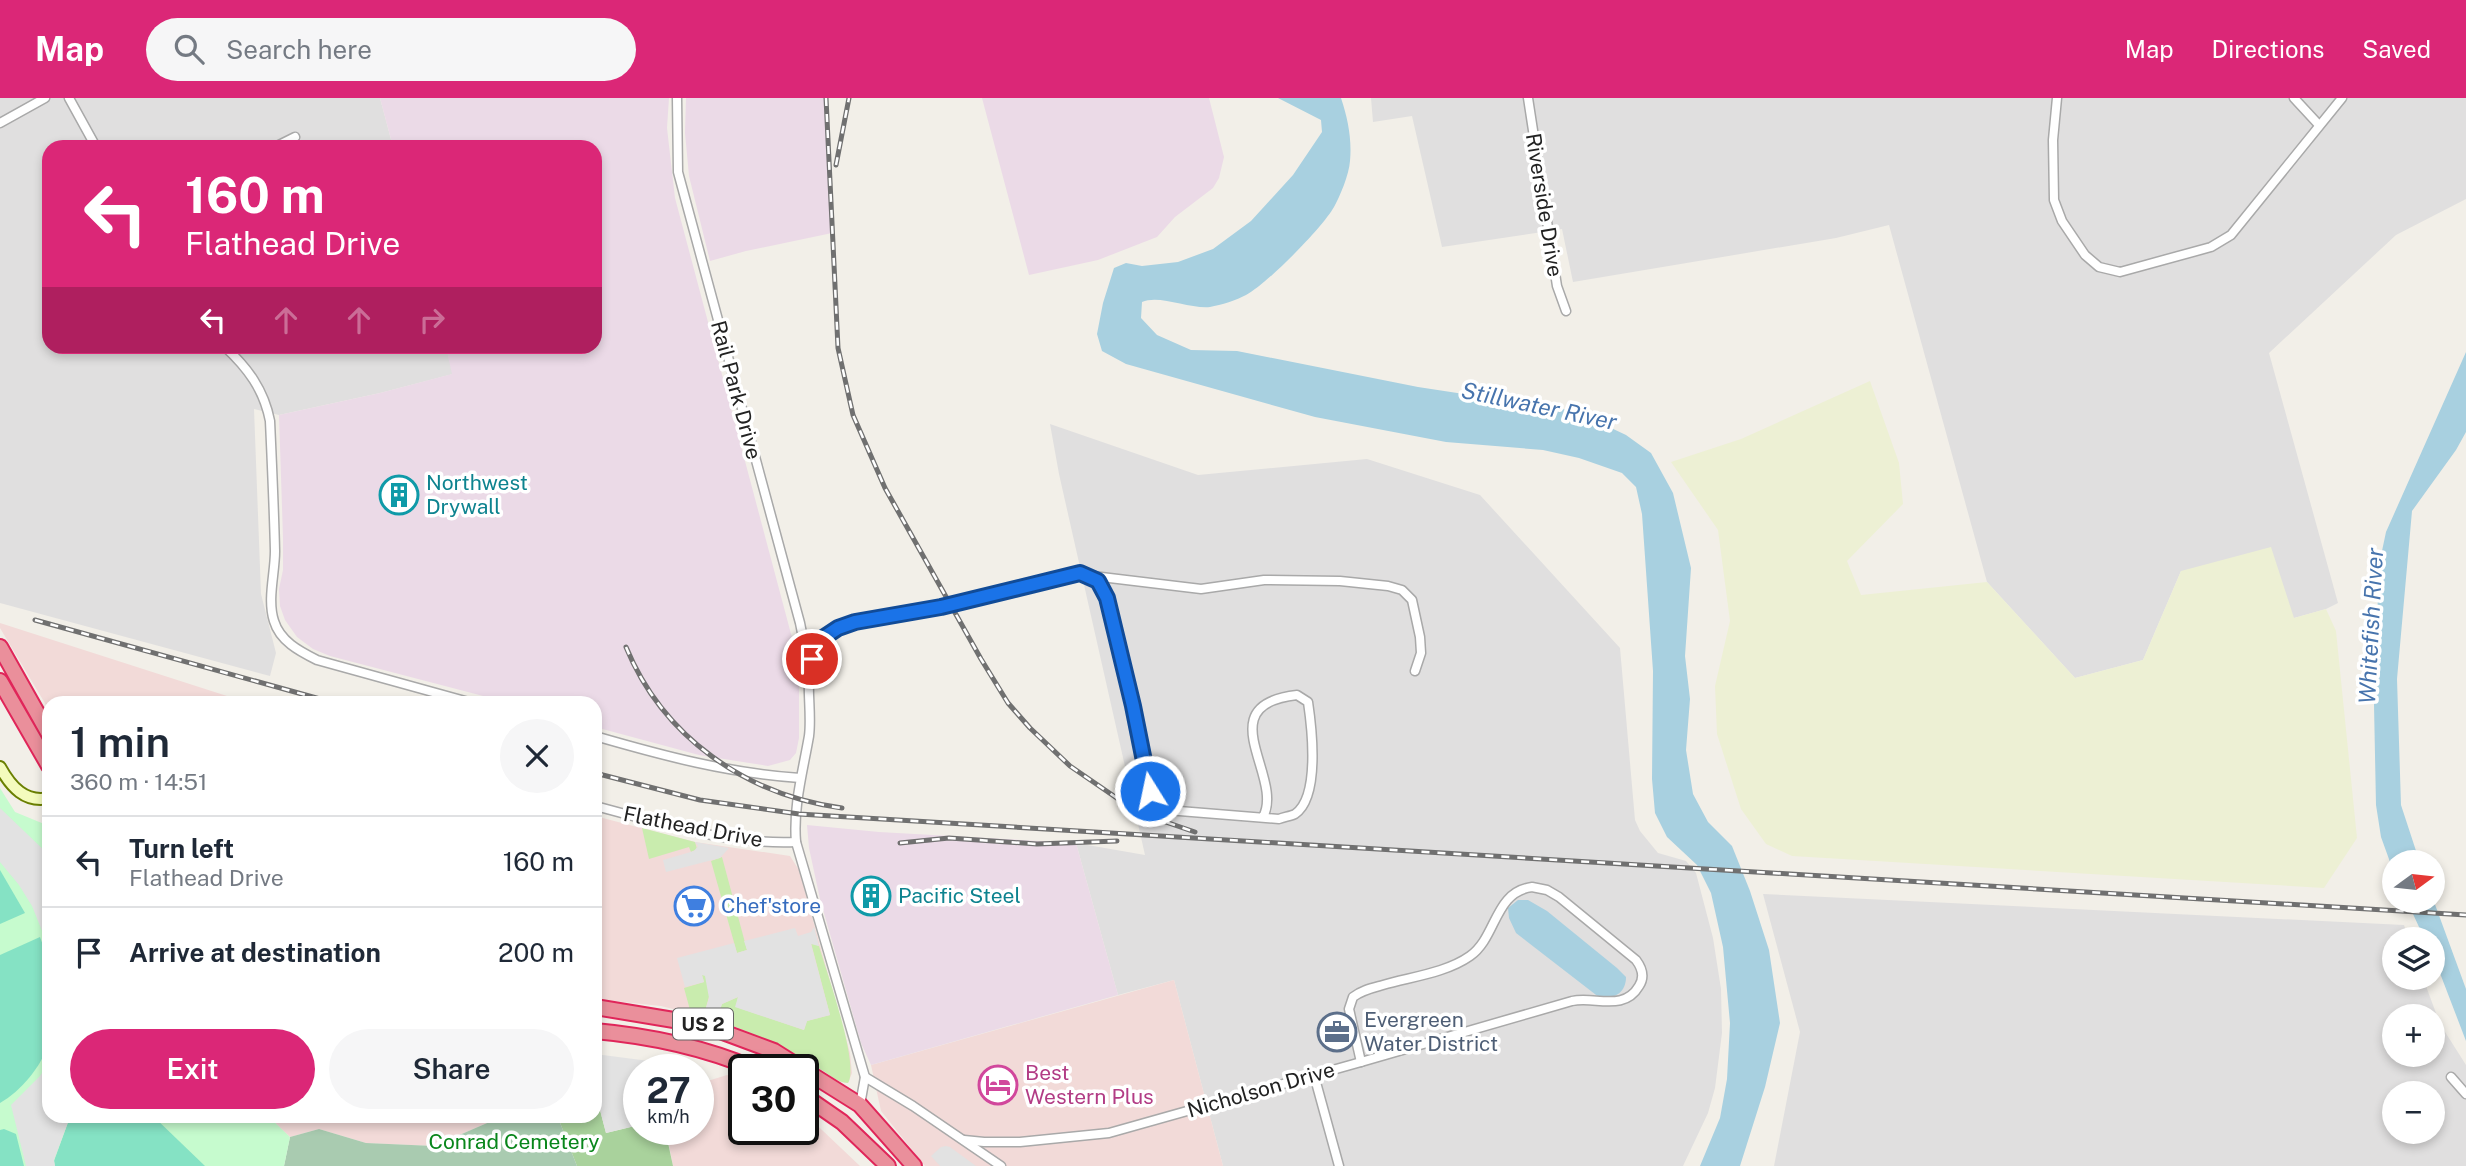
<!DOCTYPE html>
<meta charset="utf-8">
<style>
body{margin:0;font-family:"Public Sans",sans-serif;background:#f6f6f7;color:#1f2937;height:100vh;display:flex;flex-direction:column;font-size:26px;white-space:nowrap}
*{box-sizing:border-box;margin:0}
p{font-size:23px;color:#747a83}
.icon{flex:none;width:38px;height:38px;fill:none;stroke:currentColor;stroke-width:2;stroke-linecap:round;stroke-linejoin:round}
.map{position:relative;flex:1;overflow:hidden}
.drawer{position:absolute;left:42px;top:598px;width:560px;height:427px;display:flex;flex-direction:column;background:#fff;border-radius:21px;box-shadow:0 4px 10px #0003}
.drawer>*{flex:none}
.top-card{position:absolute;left:42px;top:42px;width:560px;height:214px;border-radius:21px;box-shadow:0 4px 10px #0003;background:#db2777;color:#fff;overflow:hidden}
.needle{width:46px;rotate:75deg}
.buttons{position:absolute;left:2382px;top:752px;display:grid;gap:14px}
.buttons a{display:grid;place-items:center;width:63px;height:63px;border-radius:50%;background:#fff;box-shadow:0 4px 10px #0003;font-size:35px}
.speed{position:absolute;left:623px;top:956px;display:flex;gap:14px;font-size:35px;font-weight:700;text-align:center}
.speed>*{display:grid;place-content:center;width:91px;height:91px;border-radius:50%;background:#fff;box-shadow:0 4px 10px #0003;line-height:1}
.speed small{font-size:18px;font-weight:400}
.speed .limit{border:4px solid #111;border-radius:10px;background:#fff;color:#111}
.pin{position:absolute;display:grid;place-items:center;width:60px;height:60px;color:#fff;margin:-30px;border:4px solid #fff;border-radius:50%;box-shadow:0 2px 7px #0007}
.me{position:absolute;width:77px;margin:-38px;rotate:350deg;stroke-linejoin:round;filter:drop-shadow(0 0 5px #0008)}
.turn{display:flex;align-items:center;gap:24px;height:147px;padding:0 28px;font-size:32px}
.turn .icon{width:91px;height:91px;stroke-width:2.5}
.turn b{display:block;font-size:49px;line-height:60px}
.lanes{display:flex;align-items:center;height:66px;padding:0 28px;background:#0003;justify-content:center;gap:35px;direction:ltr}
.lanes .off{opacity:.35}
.round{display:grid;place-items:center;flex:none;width:74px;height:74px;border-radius:37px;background:#f6f6f7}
.summary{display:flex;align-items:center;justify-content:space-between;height:119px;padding:0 28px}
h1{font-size:42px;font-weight:600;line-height:52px}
.button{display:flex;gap:14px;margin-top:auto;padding:14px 28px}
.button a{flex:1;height:80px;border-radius:42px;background:#db2777;color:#fff;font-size:28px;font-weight:600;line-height:80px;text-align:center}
.button a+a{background:#f6f6f7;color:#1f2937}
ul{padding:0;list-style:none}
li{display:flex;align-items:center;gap:21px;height:91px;padding:0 28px;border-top:2px solid #e0e1e3}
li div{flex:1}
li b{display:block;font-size:26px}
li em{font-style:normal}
header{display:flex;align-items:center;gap:42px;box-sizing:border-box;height:98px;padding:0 35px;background:#db2777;color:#fff}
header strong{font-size:33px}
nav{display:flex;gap:38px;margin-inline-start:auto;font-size:24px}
.search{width:490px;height:63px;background:#f6f6f7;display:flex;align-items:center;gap:18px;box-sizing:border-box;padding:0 24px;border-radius:38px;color:#747a83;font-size:26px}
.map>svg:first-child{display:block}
.residential{fill:#e0dfdf;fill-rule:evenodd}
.commercial{fill:#f2dad8}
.industrial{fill:#ebdae7}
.farmland{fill:#edf0d4}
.grass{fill:#c9ecae}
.forest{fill:#a9d29c}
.cemetery{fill:#a9cbb0}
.park{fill:#c6fbce}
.pitch{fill:#85e2c4}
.parking{fill:#e2e2e2}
.water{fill:#a8d0e0}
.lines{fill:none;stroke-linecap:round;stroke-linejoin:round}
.street-casing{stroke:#a9a9a9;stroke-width:11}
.secondary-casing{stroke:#6a7f02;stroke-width:14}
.highway-casing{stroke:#e0265a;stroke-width:18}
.street{stroke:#fff;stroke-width:8}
.secondary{stroke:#f4fbbd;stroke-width:10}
.highway{stroke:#ea8f9b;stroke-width:14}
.rail-casing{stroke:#707070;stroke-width:5}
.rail{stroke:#fff;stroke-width:2.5;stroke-dasharray:8;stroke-linecap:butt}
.route-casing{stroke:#114b97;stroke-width:18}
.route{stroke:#1a73e8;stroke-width:12}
.labels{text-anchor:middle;stroke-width:7;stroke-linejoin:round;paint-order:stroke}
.shield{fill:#fff;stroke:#646464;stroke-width:2}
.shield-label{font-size:19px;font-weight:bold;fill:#222}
.street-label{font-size:21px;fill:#222;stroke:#fff}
.culture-label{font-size:21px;fill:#0d838f;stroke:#fff;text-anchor:start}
.shop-label{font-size:21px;fill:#366cbe;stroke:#fff;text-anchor:start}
.service-label{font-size:21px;fill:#4e5e75;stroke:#fff;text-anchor:start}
.hotel-label{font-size:21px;fill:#b23c85;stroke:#fff;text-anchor:start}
.park-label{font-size:21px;fill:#09861b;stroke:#fff}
.water-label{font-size:23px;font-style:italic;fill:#4774ad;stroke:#fff}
</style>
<header>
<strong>Map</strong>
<div class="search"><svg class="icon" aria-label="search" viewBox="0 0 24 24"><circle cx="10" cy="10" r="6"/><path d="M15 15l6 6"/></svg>Search here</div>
<nav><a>Map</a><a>Directions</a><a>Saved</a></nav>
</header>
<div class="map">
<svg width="2466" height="1068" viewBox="0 0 2466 1068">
<rect width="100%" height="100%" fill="#f2efe8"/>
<g class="residential">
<polygon points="0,0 380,0 393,49 49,49 49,248 446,249 453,276 380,295 279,317 254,311 261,496 276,555 270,578 0,505"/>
<polygon points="1371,0 2466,0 2466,101 2396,137 2269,255 2338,505 2326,511 2294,520 2181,473 2143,562 2075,580 1987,484 1889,127 1836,140 1573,184 1562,131 1442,149 1412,18 1373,24"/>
<polygon points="1050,326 1198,377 1367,361 1480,397 1620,550 1635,722 1640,733 1658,755 1686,763 1696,775 1713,840 1721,891 1722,935 1715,990 1708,1015 1683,1068 1223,1068 1174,882 1118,897 1076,745 1145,757 1059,376"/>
<path d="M1763 796 2404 827 2409 842H2394V880H2423L2440 926 2466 967V1068H1774L1800 934ZM2394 919H2432V957H2394ZM2394 996H2432V1034H2394Z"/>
</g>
<g class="commercial">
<polygon points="0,525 227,598 232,605 49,606 49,612 0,530"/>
<polygon points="595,718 695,744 790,758 799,772 850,955 852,975 848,985 841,984 807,962 772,944 720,923 661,908 595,901"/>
<polygon points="1174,882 1223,1068 925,1068 881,1013 871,967"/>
<polygon points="727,977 744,982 744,1031 803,1031 803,1014 860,1068 673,1068 666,1031 698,1031 698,986"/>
<polygon points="269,1019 501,1019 434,1048 366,1045 319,1031 290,1039"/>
</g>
<g class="industrial">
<polygon points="380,0 669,0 667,30 675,100 799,566 799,640 796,655 790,662 768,668 699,657 595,629 595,606 510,605 330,558 313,551 297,539 285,522 280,508 279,491 283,472 283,440 279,317 380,295 452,276 446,249 595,248 595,49 393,49"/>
<polygon points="686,0 826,0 832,135 746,153 710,163 689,78 685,35"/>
<polygon points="982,0 1209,0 1224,59 1219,80 1213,90 1175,119 1157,139 1098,162 1029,177"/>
<polygon points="807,727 879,734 1076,745 1118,897 871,967 861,945 820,801 809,750"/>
</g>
<polygon class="farmland" points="1870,283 1899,365 1903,406 1847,463 1861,497 1987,484 2075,580 2143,562 2181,473 2271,449 2294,520 2326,511 2336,533 2357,740 2324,790 1792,758 1766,746 1741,711 1717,636 1715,588 1730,523 1718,432 1671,364 1741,341"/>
<g class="grass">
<polygon points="642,730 695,744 697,751 691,754 689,749 649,761"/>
<polygon points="722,759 747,852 737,855 711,763"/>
<path d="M811 845 819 848C826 872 860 967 848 985 838 985 829 976 820 971 789 950 755 936 720 923L718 917 722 906 738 899 736 909 804 932 807 923 830 917Z"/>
<polygon points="705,876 710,895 705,913 698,917 690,912 684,890 704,884 702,877"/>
</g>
<polygon class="forest" points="595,993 606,1035 639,1027 639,1031 665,1031 673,1068 577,1068 559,1022 560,1019 595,1018"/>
<polygon class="cemetery" points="501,1019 559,1022 577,1068 284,1068 290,1039 319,1031 366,1045 434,1048"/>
<polygon class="park" points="0,690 15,714 49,728 49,1018 269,1019 290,1039 284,1068 0,1068"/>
<g class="pitch">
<polygon points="0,772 25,815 0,826"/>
<path d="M40 839 49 864V945C41 969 21 993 0 1005V857Z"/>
<polygon points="153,1018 205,1068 55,1068 54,1063 70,1019"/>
<polygon points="4,1031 16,1036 24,1068 0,1068 0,1032"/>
</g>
<g class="parking">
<polygon points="0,710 49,757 49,850 32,808 19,787 0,764"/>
<polygon points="695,744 729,750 720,760 666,774 663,762 694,753 698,748"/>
<polygon points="814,829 819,848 811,846 830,917 807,923 804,932 735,909 738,899 722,906 718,917 720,923 699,917 705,913 709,900 705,878 702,877 704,884 685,889 677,860 734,845 737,855 747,852 744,843 795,830 798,838 811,834"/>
<polygon points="595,956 649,963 658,971 639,971 639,1027 606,1035 595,993"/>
<polygon points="49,964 49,1018 70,1019 54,1062 55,1068 26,1068 11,1007 40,978"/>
<polygon points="946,1048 950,1049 976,1068 940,1068 931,1058 941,1049"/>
</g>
<g class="water">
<path d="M1278 0H1341C1348 21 1352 41 1350 63 1349 77 1340 98 1334 109 1322 130 1267 186 1246 197 1237 202 1221 207 1210 209 1189 211 1159 196 1142 204L1141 220 1157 237 1191 252 1237 253 1418 289 1575 313 1626 337 1651 355 1673 395 1691 470 1685 558 1690 601 1686 652 1693 696 1708 724 1732 748 1750 793 1769 852 1780 925 1765 989 1740 1068H1700L1720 1020 1727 981 1730 925 1723 849 1711 795 1697 767 1667 739 1655 715 1652 681 1653 573 1642 416 1636 389 1622 375 1579 360 1543 352 1446 344 1315 319 1126 266 1102 253 1097 236 1103 205 1114 170 1126 165 1142 168 1178 164 1213 151 1251 123 1293 77 1322 34 1321 22Z"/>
<polygon points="2466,254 2466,334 2456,352 2412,413 2397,581 2401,707 2420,765 2394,765 2394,775 2381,739 2376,707 2374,607 2379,467 2386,434"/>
<polygon points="2433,801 2466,891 2466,943 2433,857 2432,842 2425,842 2407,803 2432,803"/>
<path d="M1518 802H1528L1547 813 1617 870 1626 879C1626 895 1614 901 1600 900L1516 835 1509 820 1508 810Z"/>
</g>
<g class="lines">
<defs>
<g id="street">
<polyline points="69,0 96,49"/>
<polyline points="677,0 678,74 800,525 808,565"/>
<polyline points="1528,0 1557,188 1566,213"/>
<polyline points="2057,0 2053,42 2054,102 2062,123 2085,157 2099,169 2120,174 2211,149 2231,137 2342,0"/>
<polyline points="2294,0 2319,27"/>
<polyline points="0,25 45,0"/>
<polyline points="275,49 295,39"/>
<path d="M224 248C248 270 264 292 270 323 272 367 274 410 275 453 275 476 267 501 274 523 280 543 299 553 317 562L476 606"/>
<polyline points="1093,478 1201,491 1264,482 1340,483 1388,488 1402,492 1412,502 1420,539 1421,555 1415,573"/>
<path d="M595 638C664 658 728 675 800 680"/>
<path d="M595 708C661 725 727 747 796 744"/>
<path d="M1532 789 1547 792 1559 799 1636 862C1642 870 1645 879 1639 888 1624 914 1595 898 1572 903L1361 964 1349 911 1353 899C1362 892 1372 890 1383 887 1410 879 1446 875 1470 858 1497 839 1494 794 1532 789Z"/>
<polyline points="1314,977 1339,1068"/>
<polyline points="2451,979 2466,996"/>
<polyline points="860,1007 865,979"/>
<polyline points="964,1042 984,1044 1020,1044 1109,1035 1361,964"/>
<path d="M1001 1068 913 1008 865 979 796 744C793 708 803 673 809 638 813 608 801 570 819 544 823 538 834 532 841 529 872 517 908 516 940 509 987 498 1032 482 1080 475L1098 483 1107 500 1133 608 1150 693 1157 706 1167 712 1279 721C1284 719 1291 718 1295 716 1320 699 1312 631 1308 604L1297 597C1207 607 1285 679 1263 719"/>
</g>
<path id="secondary" d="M0 669C11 689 25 705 49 700"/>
<g id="highway">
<polyline points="0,549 49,636"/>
<polyline points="0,583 49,668"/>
<polyline points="595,909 704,927 774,953 860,1007 914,1068"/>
<path d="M595 933C651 938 703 949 755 971"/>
<polyline points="803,997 842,1024 888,1068"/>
</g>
</defs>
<use href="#street" class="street-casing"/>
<use href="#secondary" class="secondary-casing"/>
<use href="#highway" class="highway-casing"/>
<use href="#street" class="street"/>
<use href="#secondary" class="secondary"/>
<use href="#highway" class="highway"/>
<defs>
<g id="rail">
<polyline points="826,0 838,250 853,317 885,390 981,561 1008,605 1030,630 1070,668 1124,705 1154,720 1195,734"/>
<polyline points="836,67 849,0"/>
<polyline points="35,522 338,606"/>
<path d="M626 549C663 639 746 697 842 710"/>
<polyline points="595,675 700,702 799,716 2466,817"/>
<polyline points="900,745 949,740 1037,746 1117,743"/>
</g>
</defs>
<use href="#rail" class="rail-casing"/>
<use href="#rail" class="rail"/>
</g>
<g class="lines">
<defs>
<polyline id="route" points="812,561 820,542 838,530 855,524 941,509 1080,475 1098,483 1107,500 1133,608 1150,693"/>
</defs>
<use href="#route" class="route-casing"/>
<use href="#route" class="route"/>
</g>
<defs>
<symbol id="building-ring" viewBox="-11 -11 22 22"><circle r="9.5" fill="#fff" stroke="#0f9aa8" stroke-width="1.5"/><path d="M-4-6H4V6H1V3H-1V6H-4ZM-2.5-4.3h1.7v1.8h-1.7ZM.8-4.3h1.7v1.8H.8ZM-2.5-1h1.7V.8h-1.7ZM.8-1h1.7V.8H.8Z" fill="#0f9aa8"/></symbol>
<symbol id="supermarket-ring" viewBox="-11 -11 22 22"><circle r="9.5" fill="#fff" stroke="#3f7fe0" stroke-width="1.5"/><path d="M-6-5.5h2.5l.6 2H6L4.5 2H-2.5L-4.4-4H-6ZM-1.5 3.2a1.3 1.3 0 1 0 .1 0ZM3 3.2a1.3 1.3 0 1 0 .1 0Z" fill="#3f7fe0"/></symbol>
<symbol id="office-ring" viewBox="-11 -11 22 22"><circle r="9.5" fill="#fff" stroke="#5c6f8a" stroke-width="1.5"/><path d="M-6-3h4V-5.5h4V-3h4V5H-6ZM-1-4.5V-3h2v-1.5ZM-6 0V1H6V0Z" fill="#5c6f8a"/></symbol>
<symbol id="hotel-ring" viewBox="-11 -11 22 22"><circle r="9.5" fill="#fff" stroke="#d1479c" stroke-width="1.5"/><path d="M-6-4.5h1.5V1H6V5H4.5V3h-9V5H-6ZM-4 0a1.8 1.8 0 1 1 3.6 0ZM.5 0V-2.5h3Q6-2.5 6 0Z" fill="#d1479c"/></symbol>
</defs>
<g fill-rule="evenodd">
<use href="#building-ring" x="377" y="375" width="44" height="44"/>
<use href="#building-ring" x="849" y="776" width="44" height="44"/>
<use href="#supermarket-ring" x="672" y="786" width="44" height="44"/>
<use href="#office-ring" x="1315" y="912" width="44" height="44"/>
<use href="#hotel-ring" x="976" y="965" width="44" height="44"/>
</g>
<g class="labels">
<rect class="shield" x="673" y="910.5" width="60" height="31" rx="5"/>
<g class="shield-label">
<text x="703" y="933">US 2</text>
</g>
<g class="street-label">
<text transform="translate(1544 107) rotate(81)" y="7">Riverside Drive</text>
<text transform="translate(736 292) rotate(75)" y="7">Rail Park Drive</text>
<text transform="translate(693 729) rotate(11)" y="7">Flathead Drive</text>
<text transform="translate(1261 992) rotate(-16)" y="7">Nicholson Drive</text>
</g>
<g class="culture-label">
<text x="426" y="392">Northwest<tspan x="426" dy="24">Drywall</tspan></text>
<text x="898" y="805">Pacific Steel</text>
</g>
<g class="shop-label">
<text x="721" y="815">Chef'store</text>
</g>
<g class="service-label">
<text x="1364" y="929">Evergreen<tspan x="1364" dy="24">Water District</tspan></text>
</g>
<g class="hotel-label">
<text x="1025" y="982">Best<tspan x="1025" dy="24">Western Plus</tspan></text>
</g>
<g class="park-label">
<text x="514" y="1051">Conrad Cemetery</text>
</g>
<g class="water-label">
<text transform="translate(1539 308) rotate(12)" y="8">Stillwater River</text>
<text transform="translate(2371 528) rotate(-87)" y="8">Whitefish River</text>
</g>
</g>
</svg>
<div class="buttons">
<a><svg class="needle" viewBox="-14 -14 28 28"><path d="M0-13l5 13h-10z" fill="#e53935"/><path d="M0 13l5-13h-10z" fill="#747a83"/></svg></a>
<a><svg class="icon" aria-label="layers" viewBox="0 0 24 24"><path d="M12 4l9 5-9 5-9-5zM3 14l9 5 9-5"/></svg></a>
<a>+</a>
<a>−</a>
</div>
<div class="speed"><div>27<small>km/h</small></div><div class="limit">30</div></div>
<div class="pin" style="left:812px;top:561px;background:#d93025"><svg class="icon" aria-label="arrive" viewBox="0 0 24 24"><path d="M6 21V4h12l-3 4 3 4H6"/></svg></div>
<svg class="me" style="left:1150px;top:693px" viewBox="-20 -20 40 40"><circle r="17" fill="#1a73e8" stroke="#fff" stroke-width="3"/><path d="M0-11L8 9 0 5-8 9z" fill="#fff"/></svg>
<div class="top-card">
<div class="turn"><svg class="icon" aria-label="left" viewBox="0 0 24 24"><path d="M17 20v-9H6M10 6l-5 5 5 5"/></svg><div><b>160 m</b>Flathead Drive</div></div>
<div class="lanes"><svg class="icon" aria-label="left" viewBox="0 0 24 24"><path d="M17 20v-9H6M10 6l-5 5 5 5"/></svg><svg class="icon off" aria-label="ahead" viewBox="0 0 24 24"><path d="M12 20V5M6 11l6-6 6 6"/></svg><svg class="icon off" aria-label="ahead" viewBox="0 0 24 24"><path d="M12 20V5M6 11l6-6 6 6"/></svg><svg class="icon off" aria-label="right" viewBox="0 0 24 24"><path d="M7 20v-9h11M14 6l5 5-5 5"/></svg></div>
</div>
<section class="drawer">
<div class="summary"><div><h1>1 min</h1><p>360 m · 14:51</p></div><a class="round"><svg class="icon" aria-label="close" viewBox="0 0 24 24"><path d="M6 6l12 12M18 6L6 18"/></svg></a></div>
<ul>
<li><svg class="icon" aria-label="left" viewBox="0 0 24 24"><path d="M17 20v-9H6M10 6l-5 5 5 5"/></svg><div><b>Turn left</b><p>Flathead Drive</p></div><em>160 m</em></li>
<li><svg class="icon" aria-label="arrive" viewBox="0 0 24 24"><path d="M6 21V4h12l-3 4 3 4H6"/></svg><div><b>Arrive at destination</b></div><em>200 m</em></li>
</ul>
<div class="button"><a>Exit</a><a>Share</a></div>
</section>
</div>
